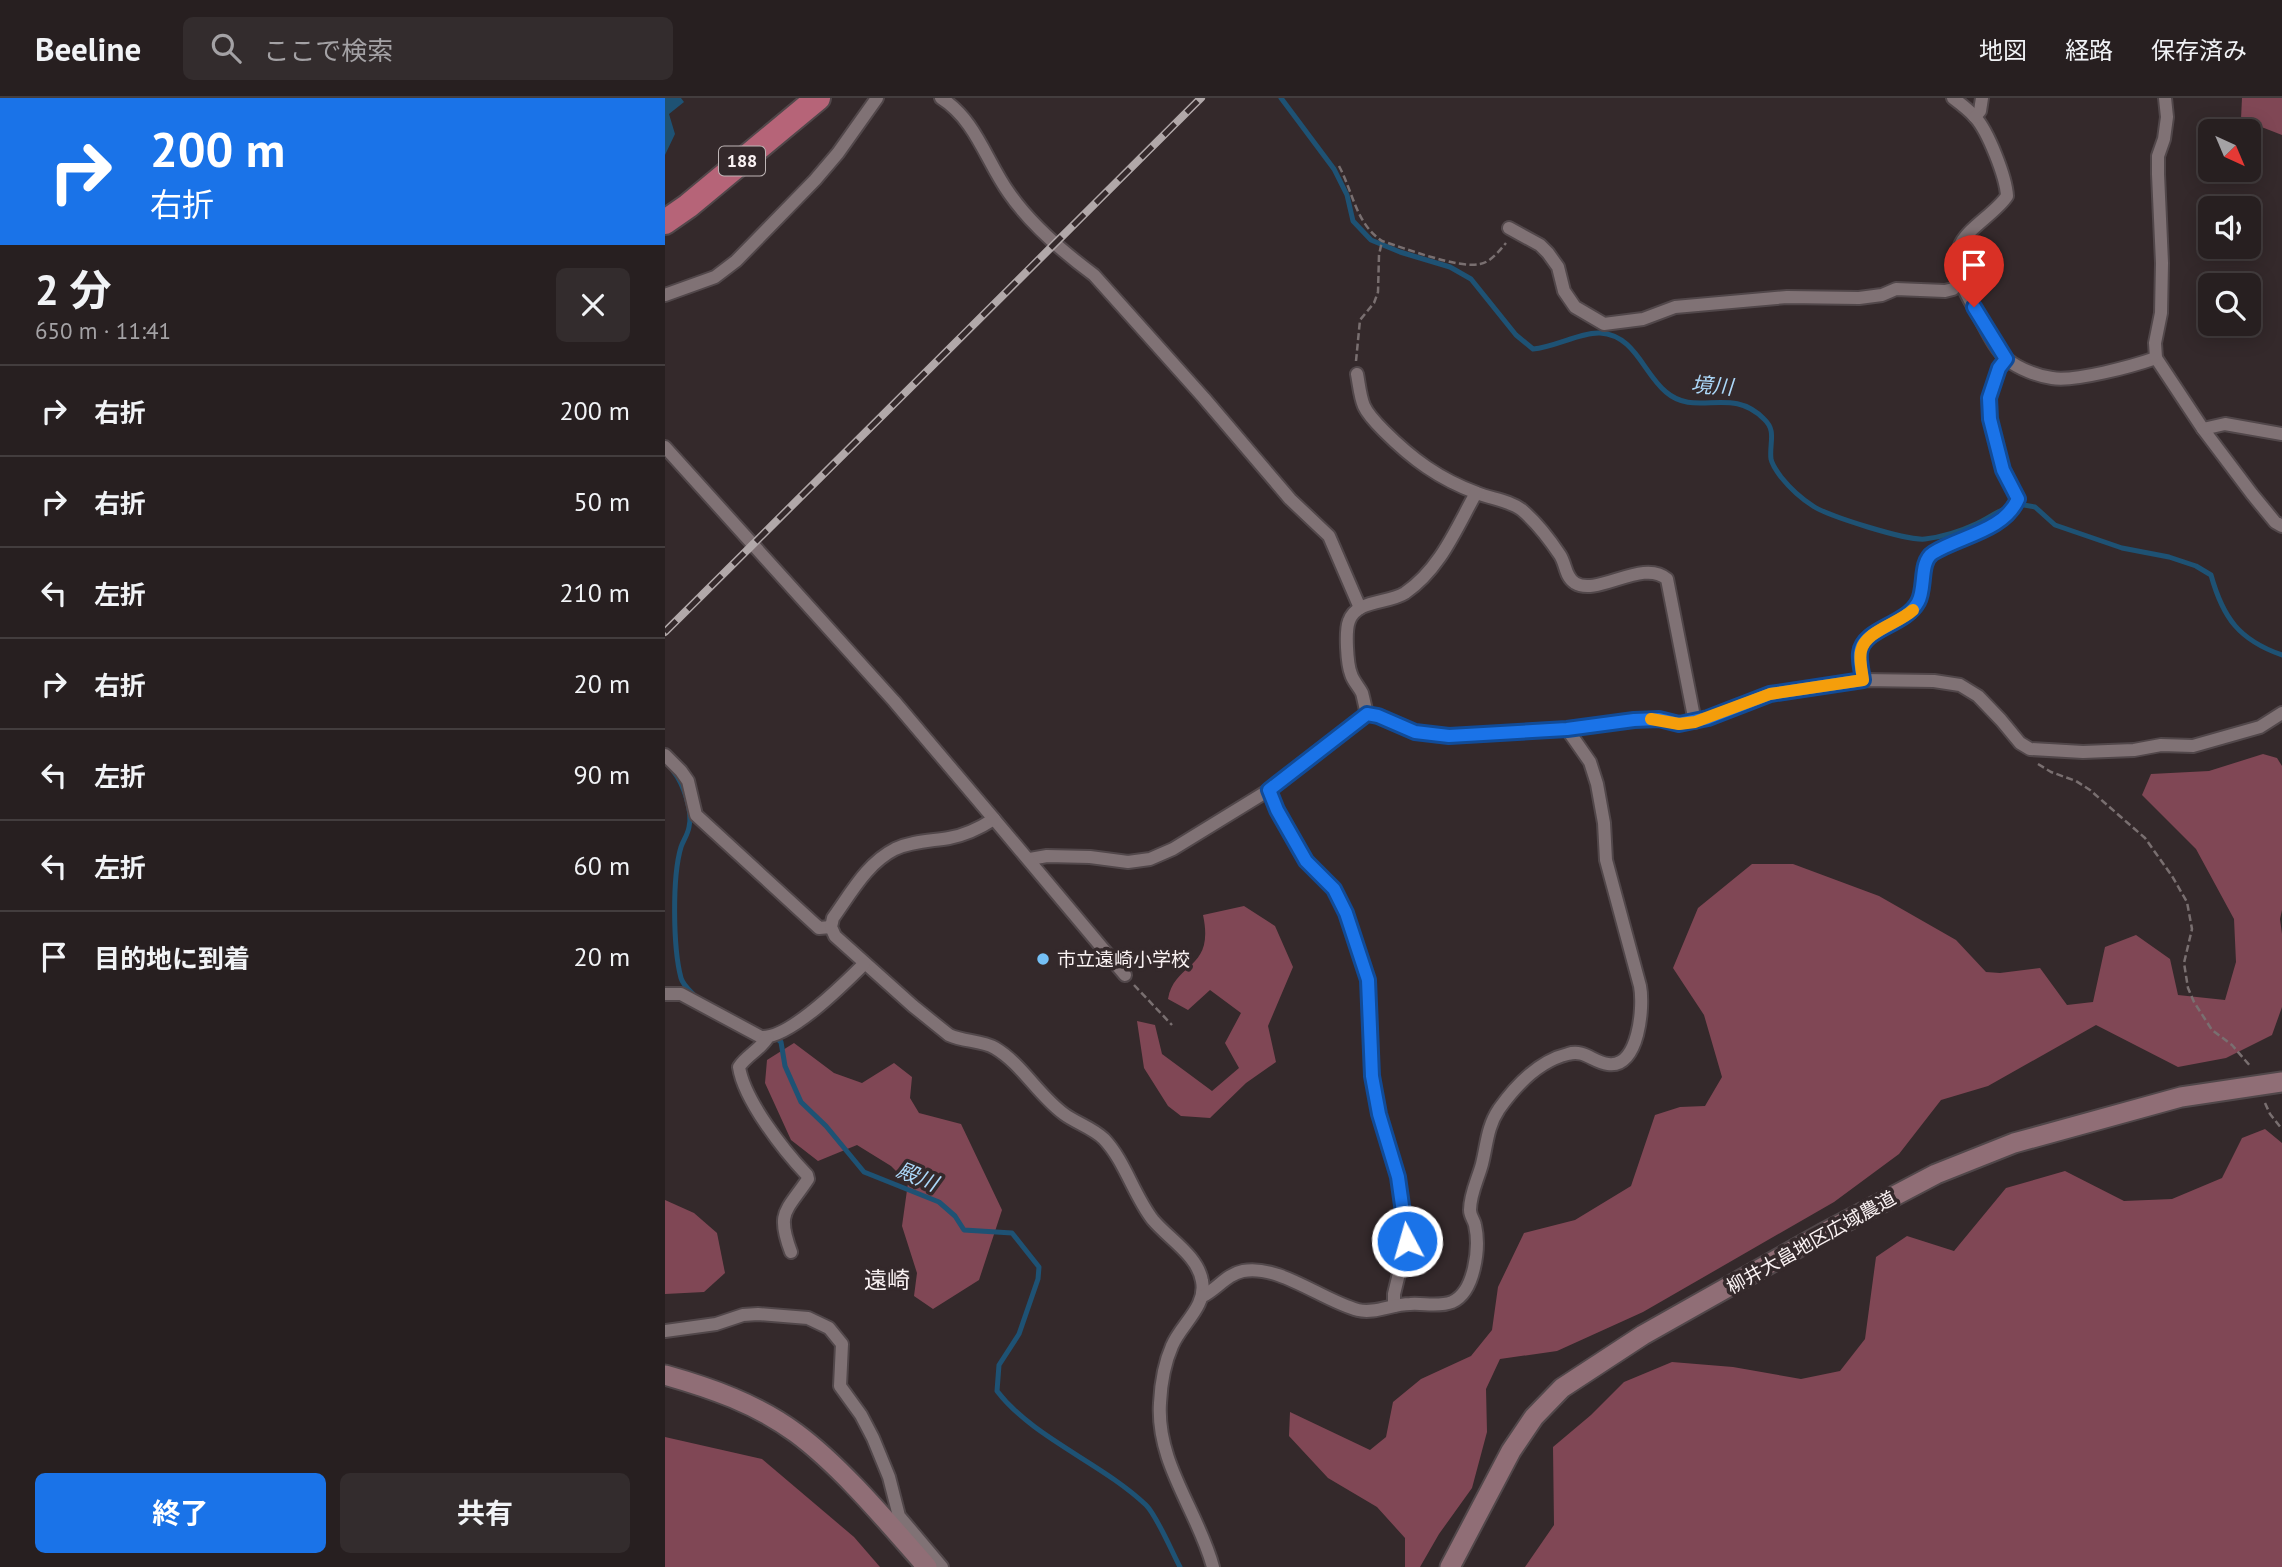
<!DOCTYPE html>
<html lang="ja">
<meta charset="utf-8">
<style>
body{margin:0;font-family:"PT Sans","Noto Sans JP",sans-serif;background:#332c2d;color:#f1f3f6;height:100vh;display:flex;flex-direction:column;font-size:26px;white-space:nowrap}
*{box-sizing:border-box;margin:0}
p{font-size:23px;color:#a4a2a5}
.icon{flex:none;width:38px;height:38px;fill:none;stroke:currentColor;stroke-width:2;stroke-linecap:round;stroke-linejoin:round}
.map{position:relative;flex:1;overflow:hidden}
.side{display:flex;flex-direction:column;background:#271f20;width:665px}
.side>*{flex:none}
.top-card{background:#1a73e8;color:#fff;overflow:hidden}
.needle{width:46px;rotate:136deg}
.fabs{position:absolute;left:1533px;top:21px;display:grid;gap:14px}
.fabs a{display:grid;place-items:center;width:63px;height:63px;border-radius:10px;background:#271f20;box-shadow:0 4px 18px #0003,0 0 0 2px #433d3e;font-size:35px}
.pin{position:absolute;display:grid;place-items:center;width:60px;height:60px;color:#fff;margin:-72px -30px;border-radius:50% 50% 50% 0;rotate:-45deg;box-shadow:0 0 7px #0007}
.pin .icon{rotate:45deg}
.me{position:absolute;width:77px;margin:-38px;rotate:354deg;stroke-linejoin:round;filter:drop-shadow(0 0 5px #0008)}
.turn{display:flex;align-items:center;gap:24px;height:147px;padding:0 35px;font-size:32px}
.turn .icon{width:91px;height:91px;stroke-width:2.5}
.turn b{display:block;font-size:49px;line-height:60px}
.round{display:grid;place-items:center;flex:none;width:74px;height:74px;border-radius:10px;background:#332c2d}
.head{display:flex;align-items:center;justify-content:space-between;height:119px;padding:0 35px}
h1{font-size:42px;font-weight:700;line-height:52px}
.action{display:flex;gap:14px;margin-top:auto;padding:14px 35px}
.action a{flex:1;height:80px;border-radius:10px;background:#1a73e8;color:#fff;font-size:28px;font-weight:700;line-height:80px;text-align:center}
.action a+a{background:#332c2d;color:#f1f3f6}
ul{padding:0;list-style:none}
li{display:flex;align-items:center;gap:21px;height:91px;padding:0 35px;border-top:2px solid #433d3e}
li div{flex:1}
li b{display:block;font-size:26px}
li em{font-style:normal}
header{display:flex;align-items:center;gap:42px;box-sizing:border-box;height:98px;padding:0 35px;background:#271f20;border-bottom:2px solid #433d3e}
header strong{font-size:33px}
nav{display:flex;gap:38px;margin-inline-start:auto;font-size:24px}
.search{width:490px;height:63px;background:#332c2d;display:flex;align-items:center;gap:18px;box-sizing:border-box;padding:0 24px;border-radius:10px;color:#a4a2a5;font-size:26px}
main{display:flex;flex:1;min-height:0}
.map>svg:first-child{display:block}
.forest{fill:#804755}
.water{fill:#1e5274}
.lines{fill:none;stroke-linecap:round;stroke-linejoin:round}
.stream{stroke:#1e5274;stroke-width:5}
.street-casing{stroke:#51474a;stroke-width:16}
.secondary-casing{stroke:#51474a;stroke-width:23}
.highway-casing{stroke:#51474a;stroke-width:28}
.path{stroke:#796f70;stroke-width:2.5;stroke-dasharray:7 3.5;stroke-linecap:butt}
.street{stroke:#807275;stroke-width:12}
.secondary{stroke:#906e76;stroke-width:19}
.highway{stroke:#b66478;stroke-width:24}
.rail-casing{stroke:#b1a8a9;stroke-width:8}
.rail{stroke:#34292b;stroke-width:5;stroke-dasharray:16;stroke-linecap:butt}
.route-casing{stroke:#114b97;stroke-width:18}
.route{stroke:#1a73e8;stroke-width:12}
.slow{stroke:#f59e0b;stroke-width:12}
.poi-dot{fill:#75c0f6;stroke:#34292b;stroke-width:2.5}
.labels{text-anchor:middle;stroke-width:7;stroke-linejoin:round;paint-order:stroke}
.shield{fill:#34292b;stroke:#bfb6b7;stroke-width:2}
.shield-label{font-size:18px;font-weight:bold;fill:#faf2f3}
.poi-label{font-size:19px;fill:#faf2f3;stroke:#34292b;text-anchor:start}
.street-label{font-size:19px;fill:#faf2f3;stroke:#34292b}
.water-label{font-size:21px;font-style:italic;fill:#acd8f9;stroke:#34292b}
.quarter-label{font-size:23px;fill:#faf2f3;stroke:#34292b}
</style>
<header>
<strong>Beeline</strong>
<div class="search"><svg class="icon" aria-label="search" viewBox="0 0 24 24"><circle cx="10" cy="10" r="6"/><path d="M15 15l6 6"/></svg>ここで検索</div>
<nav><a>地図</a><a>経路</a><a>保存済み</a></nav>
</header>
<main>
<section class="side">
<div class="top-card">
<div class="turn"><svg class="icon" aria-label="right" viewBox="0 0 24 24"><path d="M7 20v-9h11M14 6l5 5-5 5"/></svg><div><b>200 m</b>右折</div></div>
</div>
<div class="head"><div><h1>2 分</h1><p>650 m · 11:41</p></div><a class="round"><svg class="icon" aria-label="close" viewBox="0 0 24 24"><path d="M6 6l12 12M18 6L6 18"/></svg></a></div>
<ul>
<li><svg class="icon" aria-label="right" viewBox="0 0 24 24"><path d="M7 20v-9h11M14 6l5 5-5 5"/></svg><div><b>右折</b></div><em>200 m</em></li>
<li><svg class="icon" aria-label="right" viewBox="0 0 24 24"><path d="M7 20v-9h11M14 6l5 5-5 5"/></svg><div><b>右折</b></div><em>50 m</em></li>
<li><svg class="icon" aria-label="left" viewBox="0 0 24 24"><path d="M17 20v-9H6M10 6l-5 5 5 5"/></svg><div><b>左折</b></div><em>210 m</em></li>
<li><svg class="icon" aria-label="right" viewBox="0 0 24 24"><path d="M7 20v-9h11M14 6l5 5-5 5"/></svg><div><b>右折</b></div><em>20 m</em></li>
<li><svg class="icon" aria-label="left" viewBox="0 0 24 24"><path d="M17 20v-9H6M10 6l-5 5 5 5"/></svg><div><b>左折</b></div><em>90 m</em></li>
<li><svg class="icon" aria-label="left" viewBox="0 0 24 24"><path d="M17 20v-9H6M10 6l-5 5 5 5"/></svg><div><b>左折</b></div><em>60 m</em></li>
<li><svg class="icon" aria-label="arrive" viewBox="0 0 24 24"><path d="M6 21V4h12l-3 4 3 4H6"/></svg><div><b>目的地に到着</b></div><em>20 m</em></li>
</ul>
<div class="action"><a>終了</a><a>共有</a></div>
</section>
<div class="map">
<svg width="1617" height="1469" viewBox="0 0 1617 1469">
<rect width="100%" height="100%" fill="#34292b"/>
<g class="forest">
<polygon points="1577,0 1617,0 1617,37 1576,21"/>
<polygon points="1598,656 1612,660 1617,668 1617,812 1615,821 1617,836 1617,909 1607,937 1561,960 1513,969 1431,927 1323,988 1276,1002 1234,1056 1169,1104 978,1214 892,1253 835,1261 821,1291 822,1334 807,1390 774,1436 755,1469 740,1469 740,1440 712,1409 663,1380 624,1338 625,1314 705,1352 721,1339 728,1304 756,1281 806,1258 827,1232 833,1189 859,1135 910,1122 966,1088 990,1017 1015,1009 1040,1008 1057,979 1039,917 1008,870 1033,810 1087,766 1128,766 1214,798 1291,842 1321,874 1335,875 1375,870 1402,907 1428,904 1440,849 1471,837 1505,861 1513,897 1560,902 1571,864 1569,821 1531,751 1477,697 1486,676 1544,673"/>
<path d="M579 808 610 828 628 869 603 928 611 964 581 985 545 1020 516 1018 503 1008 479 970 472 923 490 927 497 956 547 993 574 970 560 945 576 915 545 892 523 912 503 901C510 863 550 873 538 817Z"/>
<polygon points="129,945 169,975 197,985 229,965 247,979 245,1000 254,1015 296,1026 337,1112 314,1182 268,1211 249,1198 252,1175 237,1128 243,1085 226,1068 192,1047 153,1063 126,1042 100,985 102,962"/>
<polygon points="1600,1031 1617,1045 1617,1469 860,1469 889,1427 888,1349 926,1317 959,1284 1007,1264 1068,1269 1136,1281 1175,1273 1200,1241 1211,1159 1242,1138 1289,1153 1341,1090 1400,1073 1459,1103 1507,1101 1557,1080 1577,1040"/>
<polygon points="0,1102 29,1115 52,1135 60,1175 39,1194 0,1196"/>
<polygon points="0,1339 97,1361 189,1439 215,1469 0,1469"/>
</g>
<polygon class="water" points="0,0 16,0 19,4 4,16 10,36 0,57"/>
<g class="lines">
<g class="stream">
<path d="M616 0 669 71 682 97 688 123 706 142 735 154 785 169 806 181 851 237 868 251C890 249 916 234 935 235 970 237 978 275 1001 294 1031 320 1066 287 1099 321 1112 333 1104 345 1106 361 1107 366 1113 375 1116 379 1124 389 1137 401 1148 408 1163 418 1242 443 1260 441 1277 439 1296 433 1311 426 1323 421 1332 413 1344 409"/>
<path d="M1353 406 1370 409 1390 427 1457 450 1504 459 1531 468 1546 477C1558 520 1574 542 1617 557"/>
<path d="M8 673C18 685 28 713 24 729 23 736 18 743 16 749 7 779 8 850 16 880 18 887 24 892 29 897"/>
<path d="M109 938 116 944 120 968 136 1004 161 1028 199 1074 274 1104 290 1118 299 1132 347 1135 374 1169 373 1181 354 1236 334 1267 332 1293C368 1340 437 1365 481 1407 492 1418 507 1454 515 1469"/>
</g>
<defs>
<g id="street">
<path d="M276 0C311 22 321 63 344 95 366 127 398 154 429 177L539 300 625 401 664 438 695 510"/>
<path d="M1288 0C1296 6 1304 12 1310 19 1323 33 1341 79 1342 98 1331 115 1300 132 1295 148 1287 172 1299 193 1311 213 1320 228 1329 251 1343 262 1354 271 1373 278 1387 280 1410 284 1468 268 1491 260"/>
<polyline points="1500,0 1502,19 1499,41 1493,58 1493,76 1497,165 1496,215 1490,245 1491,260 1538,331 1587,396 1610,424 1617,428"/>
<polyline points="1310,19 1315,13 1317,0"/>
<polyline points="844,130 875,147 883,155 893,169 899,193 910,209 939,226 978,221 1010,209 1122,199 1194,200 1217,197 1231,191 1280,193 1288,191 1295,184"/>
<polyline points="0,197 50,179 71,163 150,82 173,55 212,0"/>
<path d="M692 276C694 286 695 299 699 308 703 317 712 326 719 333 747 361 774 381 812 395 826 401 844 402 857 412 871 424 885 442 895 457 901 466 900 479 910 485 932 499 978 460 1002 481L1030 624"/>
<polyline points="1538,331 1560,326 1617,336"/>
<polyline points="0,349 229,603 329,721"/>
<path d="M1198 582C1197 574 1194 563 1195 555 1198 530 1240 528 1253 504 1261 490 1254 464 1268 455 1295 438 1339 433 1353 401L1338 372 1325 321 1324 300 1334 270 1341 261"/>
<path d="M702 616C700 609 699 602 697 595 694 589 688 583 686 576 682 566 680 533 684 523 692 501 723 506 740 495 775 471 791 431 811 395"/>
<polyline points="0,657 16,673 23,683 31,717 154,830 166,829"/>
<polyline points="604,692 612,712 641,763 669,791 681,815 703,882 707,978 714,1016 733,1079 742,1143 729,1196 729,1208"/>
<polyline points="365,761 382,758 425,759 463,764 485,761 508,751 604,692 702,616 714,618 750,634 784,638 902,631 969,622 994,621 1014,626 1043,620 1105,596 1198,582 1269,583 1295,587 1313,598 1336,622 1355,645 1365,651 1418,654 1469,652 1496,647 1528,648 1595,629 1617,615"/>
<path d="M460 877 329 721C315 730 301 737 284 740 266 743 247 743 230 751 202 765 186 795 168 820L166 829 170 838 248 908 284 937C299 944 316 942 330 950 357 966 373 997 399 1016 411 1025 428 1030 439 1041 460 1063 469 1098 488 1122 504 1141 533 1158 537 1183 542 1209 516 1226 507 1248 499 1266 496 1285 495 1305 491 1365 533 1413 548 1469"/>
<path d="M0 896H16L96 939C124 941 179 886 199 866"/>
<path d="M103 939C95 952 82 957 74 969 79 1002 119 1053 142 1077L143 1081C121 1114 111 1114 126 1154"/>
<path d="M538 1198C552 1191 562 1176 578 1173 614 1166 658 1203 693 1212 710 1216 727 1206 745 1206 759 1205 774 1209 787 1204 810 1194 815 1149 810 1127 809 1122 805 1118 805 1112 805 1096 813 1081 817 1066 822 1046 822 1029 834 1011 851 987 873 963 903 956 919 951 928 964 943 966 974 971 979 908 975 888L941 762 939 725 932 686 925 664 902 631"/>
<polyline points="0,1233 51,1226 78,1217 93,1216 143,1220 164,1230 177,1246 175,1288 196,1317 208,1340 224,1379 234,1418 277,1469"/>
</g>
<g id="secondary">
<path d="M0 1277C46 1290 92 1306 131 1335 177 1369 224 1426 262 1469"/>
<polyline points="785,1469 846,1353 869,1319 897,1290 978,1237 1157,1136 1271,1076 1349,1045 1516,999 1617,984"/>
</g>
<polyline id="highway" points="0,124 23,108 153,0"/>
</defs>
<use href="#street" class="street-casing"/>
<use href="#secondary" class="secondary-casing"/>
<use href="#highway" class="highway-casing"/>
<g class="path">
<path d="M674 68C688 94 691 126 717 143 739 150 794 171 815 166 826 164 834 153 841 145"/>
<polyline points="691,263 695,222 709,205 713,194 714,157 717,143"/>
<polyline points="1373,666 1386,674 1411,683 1425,692 1480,740 1507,778 1522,804 1527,831 1519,865 1523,890 1529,904 1547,932 1567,947 1586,969"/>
<polyline points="469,887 507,927"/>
<polyline points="1600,1005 1605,1016 1617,1031"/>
</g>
<use href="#street" class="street"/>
<use href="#secondary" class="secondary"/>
<use href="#highway" class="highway"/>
<defs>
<polyline id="rail" points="0,534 536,0"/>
</defs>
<use href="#rail" class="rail-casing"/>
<use href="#rail" class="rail"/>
</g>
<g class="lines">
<defs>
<path id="route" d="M742 1143 733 1079 714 1016 707 978 703 882 681 815 669 791 641 763 612 712 604 692 702 616 713 618 750 634 784 638 902 631 969 622 994 621 1014 626 1043 620 1105 596 1198 582C1197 574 1194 563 1195 555 1198 530 1240 528 1253 504 1261 490 1254 464 1268 455 1295 438 1339 433 1353 401L1338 372 1325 321 1324 300 1334 270 1341 261 1309 209"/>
</defs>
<use href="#route" class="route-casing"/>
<use href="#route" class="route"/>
<path class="slow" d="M986 621 1014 626 1030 624 1105 596 1198 582C1197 573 1194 562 1196 553 1200 533 1233 526 1248 512"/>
</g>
<circle class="poi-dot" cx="378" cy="861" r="7"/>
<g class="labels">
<rect class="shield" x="54" y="48.5" width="46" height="29" rx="5"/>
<g class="shield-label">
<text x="77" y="69">188</text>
</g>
<g class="poi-label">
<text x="392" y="868">市立遠崎小学校</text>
</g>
<g class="street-label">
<text transform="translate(1146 1144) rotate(-29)" y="7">柳井大畠地区広域農道</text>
</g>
<g class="water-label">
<text transform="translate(1047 288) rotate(4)" y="7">境川</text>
<text transform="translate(252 1079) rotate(22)" y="7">殿川</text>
</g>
<g class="quarter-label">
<text x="222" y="1190">遠崎</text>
</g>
</g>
</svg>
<div class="fabs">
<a><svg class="needle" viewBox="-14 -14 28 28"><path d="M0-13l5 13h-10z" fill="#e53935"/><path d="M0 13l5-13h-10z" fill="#a4a2a5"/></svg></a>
<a><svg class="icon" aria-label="sound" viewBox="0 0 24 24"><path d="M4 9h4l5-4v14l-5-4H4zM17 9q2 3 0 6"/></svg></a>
<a><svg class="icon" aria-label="search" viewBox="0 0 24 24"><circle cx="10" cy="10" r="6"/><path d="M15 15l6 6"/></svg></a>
</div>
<div class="pin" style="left:1309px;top:209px;background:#d93025"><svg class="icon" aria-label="arrive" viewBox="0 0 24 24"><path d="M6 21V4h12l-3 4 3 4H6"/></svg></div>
<svg class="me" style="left:742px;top:1143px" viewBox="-20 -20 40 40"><circle r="17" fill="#1a73e8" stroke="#fff" stroke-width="3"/><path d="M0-11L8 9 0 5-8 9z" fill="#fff"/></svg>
</div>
</main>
